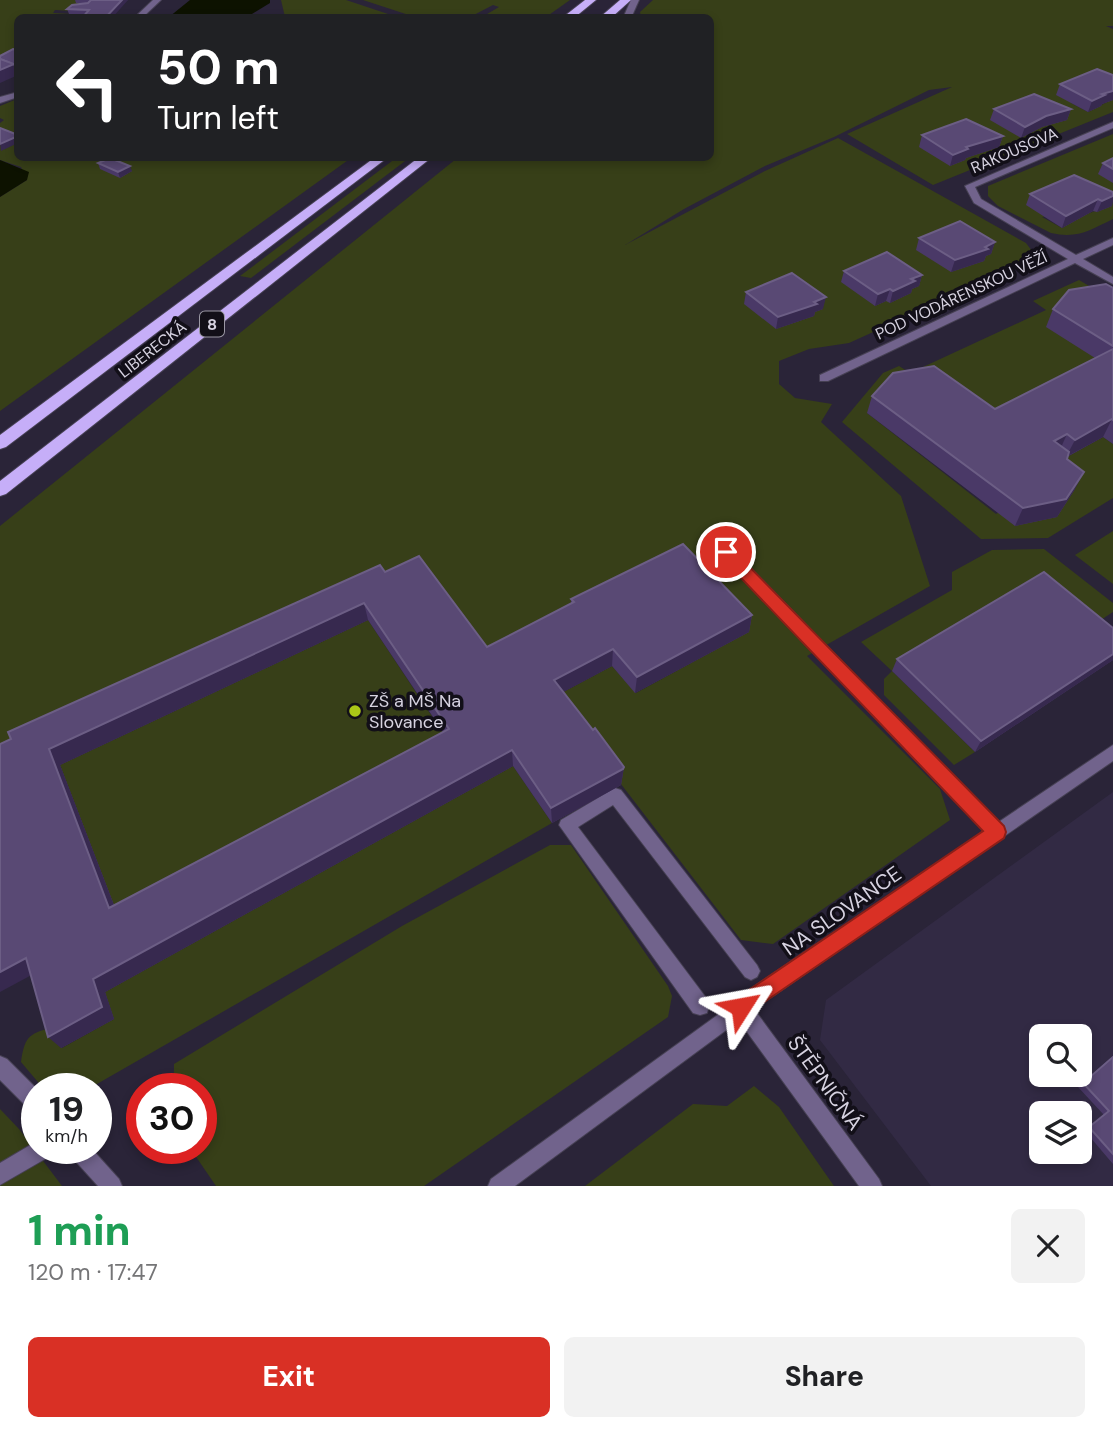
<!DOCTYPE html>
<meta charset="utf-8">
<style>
body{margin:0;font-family:"DM Sans",sans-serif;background:#f2f2f2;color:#202124;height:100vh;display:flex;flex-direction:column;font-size:26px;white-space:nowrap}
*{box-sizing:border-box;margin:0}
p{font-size:23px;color:#757577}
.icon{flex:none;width:38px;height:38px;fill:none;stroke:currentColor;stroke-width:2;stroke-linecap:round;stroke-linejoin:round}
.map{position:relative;height:1186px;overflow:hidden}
.details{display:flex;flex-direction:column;background:#fff;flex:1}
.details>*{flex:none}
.banner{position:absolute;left:14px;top:14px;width:700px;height:147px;border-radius:10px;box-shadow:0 4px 10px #0003;background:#202124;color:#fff;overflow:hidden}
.buttons{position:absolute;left:1029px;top:1024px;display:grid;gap:14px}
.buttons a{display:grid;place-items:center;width:63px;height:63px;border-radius:10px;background:#fff;box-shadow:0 4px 10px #0003;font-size:35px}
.speed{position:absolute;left:21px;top:1073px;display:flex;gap:14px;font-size:35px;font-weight:700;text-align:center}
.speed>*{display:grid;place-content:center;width:91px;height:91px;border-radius:50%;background:#fff;box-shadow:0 4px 10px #0003;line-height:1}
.speed small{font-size:18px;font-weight:400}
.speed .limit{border:10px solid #d22;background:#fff;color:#111}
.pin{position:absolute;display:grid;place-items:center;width:60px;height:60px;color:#fff;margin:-30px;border:4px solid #fff;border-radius:50%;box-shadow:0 2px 7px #0007}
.me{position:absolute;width:77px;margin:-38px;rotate:56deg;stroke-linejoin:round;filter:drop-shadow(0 0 5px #0008)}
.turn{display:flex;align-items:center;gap:24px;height:147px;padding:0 28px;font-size:32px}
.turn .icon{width:91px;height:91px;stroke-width:2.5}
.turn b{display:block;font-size:49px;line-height:60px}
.round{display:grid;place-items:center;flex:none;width:74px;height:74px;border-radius:10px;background:#f2f2f2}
.summary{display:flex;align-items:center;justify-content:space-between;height:119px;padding:0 28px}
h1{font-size:42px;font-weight:800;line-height:52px;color:#1e9e55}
.cta{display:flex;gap:14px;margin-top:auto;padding:14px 28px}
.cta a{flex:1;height:80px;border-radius:10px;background:#d93025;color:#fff;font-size:28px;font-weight:800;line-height:80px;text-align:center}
.cta a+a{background:#f2f2f2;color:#202124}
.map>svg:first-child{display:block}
.built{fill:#322a44;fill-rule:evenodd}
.green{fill:#373f18;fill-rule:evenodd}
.water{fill:#0d1200}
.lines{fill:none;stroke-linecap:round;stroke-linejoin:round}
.service-casing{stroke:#464053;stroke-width:2}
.pedestrian-casing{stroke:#464053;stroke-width:2}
.minor-casing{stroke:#464053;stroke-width:2}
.trunk-casing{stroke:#464053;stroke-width:2}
.service{fill:#71638c;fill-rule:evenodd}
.pedestrian{fill:#71638c;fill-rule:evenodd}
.minor{fill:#71638c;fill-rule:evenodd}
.trunk{fill:#c6aef8;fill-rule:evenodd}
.wall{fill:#4a3967;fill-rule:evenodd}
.shaded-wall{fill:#37294f}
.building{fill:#594974;stroke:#6c5e85;stroke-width:2;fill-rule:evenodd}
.route{fill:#d93025;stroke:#8d1f18;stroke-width:2}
.poi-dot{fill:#aac717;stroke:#120f18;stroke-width:2.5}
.labels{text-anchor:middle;stroke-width:7;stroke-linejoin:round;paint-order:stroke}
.far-street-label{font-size:16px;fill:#d6d2e0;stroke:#120f18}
.shield{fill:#120f18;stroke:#9b98a4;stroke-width:2}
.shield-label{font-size:16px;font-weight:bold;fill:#d6d2e0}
.poi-label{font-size:18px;fill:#d6d2e0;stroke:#120f18;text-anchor:start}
.near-street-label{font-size:21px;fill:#d6d2e0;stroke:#120f18}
</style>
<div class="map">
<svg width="1113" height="1186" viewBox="0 0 1113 1186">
<rect width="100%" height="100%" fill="#2a2438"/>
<path class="built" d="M1113 792V1186H931L820 1040 826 1000ZM1041 1036H1080V1074H1041ZM1041 1113H1080V1152H1041Z"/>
<g class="green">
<polygon points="0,0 79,0 94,4 72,11 55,10 53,13 91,15 88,17 18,18 17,52 0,59"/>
<polygon points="281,0 346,0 397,17 285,17"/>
<polygon points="363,0 570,0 546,17 482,17 499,7 493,5 470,17 418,18"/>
<polygon points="653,0 1113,0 1113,26 1106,26 1113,29 1113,87 1071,103 1088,112 1113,99 1113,112 933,185 847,134 952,87 929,90 834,137 765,166 684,209 625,245 765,171 838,138 1026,243 1032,251 1028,262 849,343 809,349 779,361 779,384 795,398 832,404 821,422 901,496 930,586 807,656 940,789 950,820 773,944 741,940 554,697 612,666 636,693 748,632 489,663 422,573 0,766 0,526 456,159 710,158 710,18 641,17 640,12"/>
<polygon points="17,99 18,158 351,158 0,411 0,197 27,180 21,167 0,160 0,123 4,120 0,118 0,106"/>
<path d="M1113 134V219C1090 230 1078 239 1051 233L998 206 988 196V186ZM1111 206 1083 215 1062 228 1042 217Z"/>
<polygon points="396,158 409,158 251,278 240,276"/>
<polygon points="1079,280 1113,300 1107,365 988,426 867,413 996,514 1058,477 1067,457 1103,437 1113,444 1113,498 1048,538 981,539 842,422 883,373 899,366 910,373 1046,310 1033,301"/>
<polygon points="1113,531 1113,584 1075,555"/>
<polygon points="1044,549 1113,603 1113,612 1090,627 892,671 975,752 954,765 884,695 884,679 892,671 861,642 952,590 952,572 992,550"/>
<polygon points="368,620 451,745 120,921 60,765"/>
<path d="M513 766 552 823 90 1088H43L21 1062C25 1034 30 1034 56 1026L62 1048 114 1019 105 992Z"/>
<polygon points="550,845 571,845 668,986 672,996 668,1017 424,1186 216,1186 190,1148 201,1148 201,1088 174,1088 174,1064 402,926"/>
<polygon points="754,1086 779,1107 834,1186 585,1186 693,1104 727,1106"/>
<polygon points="0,1109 19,1129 62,1186 0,1186"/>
</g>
<g class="water">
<polygon points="190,0 270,0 270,3 247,17 169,17"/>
<polygon points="0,160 29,172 27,180 0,197"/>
</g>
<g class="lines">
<defs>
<g id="service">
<polygon points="631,0 639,0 631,18 623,18"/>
<polygon points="726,547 731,548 1003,827 1005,832 1003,837 997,840 991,837 721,556 719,552"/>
<polygon points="615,788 621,790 757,965 760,971 757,977 751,980 745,977 613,805 578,827 707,999 709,1006 707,1013 700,1015 693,1013 559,825 561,820"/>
<polygon points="0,1056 7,1059 37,1089 37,1113 30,1110 0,1080"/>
<polygon points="37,1141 37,1148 55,1148 52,1155 0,1185 0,1163"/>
</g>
<polygon id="pedestrian" points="741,998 748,1000 750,1007 748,1014 515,1186 488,1186 491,1179"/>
<g id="minor">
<polygon points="153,0 161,0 142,18 134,18"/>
<polygon points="18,92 18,97 0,103 0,97"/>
<polygon points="1113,122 1113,128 975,187 981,199 1076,255 1113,238 1113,245 1083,259 1113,277 1113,284 1075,263 828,381 820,381 820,375 1068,259 974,203 965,186"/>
<polygon points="1113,745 1113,761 754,1009 879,1179 882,1186 859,1186 734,1014 732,1007 734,1000"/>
<polygon points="67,1148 91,1148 119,1179 122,1186 98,1186 70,1155"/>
</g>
<g id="trunk">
<polygon points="585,0 596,0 574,18 562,18"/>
<polygon points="620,0 631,0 611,18 599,18"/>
<polygon points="374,158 387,158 6,447 0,449 0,435"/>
<polygon points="418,158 431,158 6,494 0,496 0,481"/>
</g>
</defs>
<use href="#service" class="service-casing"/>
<use href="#pedestrian" class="pedestrian-casing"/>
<use href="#minor" class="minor-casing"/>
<use href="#trunk" class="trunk-casing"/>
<use href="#service" class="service"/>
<use href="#pedestrian" class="pedestrian"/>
<use href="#minor" class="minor"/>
<use href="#trunk" class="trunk"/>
</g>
<g class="wall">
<polygon points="75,0 128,0 84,15 69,14 67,9 84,3 76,3"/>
<polygon points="1113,75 1113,100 1102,104 1101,106 1088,112 1056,95 1060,84"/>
<polygon points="994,109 1071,109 1067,120 1042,127 1021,138 990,120"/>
<polygon points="922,135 1003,136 999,147 966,158 965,160 950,166 919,147"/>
<polygon points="1113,158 1113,183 1098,174 1103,163"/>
<polygon points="98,163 132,171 120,178 100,169"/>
<polygon points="1074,175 1112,206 1097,212 1093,211 1062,228 1026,205 1030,194"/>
<polygon points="919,238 995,242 991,254 986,256 984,261 951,272 916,250"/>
<polygon points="844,271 922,275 919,286 912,289 911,293 890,303 886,301 875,306 841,282"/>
<polygon points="1113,288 1113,444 1103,437 1067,457 1067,459 1075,489 1057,517 1015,526 867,413 872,396 995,409 1095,358 1046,327 1053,309"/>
<polygon points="746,292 823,309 815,312 814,316 776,329 744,304"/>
<path d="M385 572 487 647 571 604V599L752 615 749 632 635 693 612 666 563 692 593 730 624 767 621 785 552 823 513 766 105 992 114 1019 61 1048 0 744ZM368 620 443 732 114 905 60 765Z"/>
<polygon points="1113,628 1113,660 975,752 892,671 897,659"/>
<polygon points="1113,1056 1113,1164 1084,1130 1104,1115 1078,1087"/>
</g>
<g class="shaded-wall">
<polygon points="122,0 128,0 112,18 105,18"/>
<polygon points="14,64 18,75 0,83 0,70"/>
<polygon points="1113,91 1113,100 1102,104 1101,106 1088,112 1092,101 1102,94"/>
<polygon points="1071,109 1067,120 1042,127 1021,138 1025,127 1046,116"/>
<polygon points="18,136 18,143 1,151 0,144"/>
<polygon points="1003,136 999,147 966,158 965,160 950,166 953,155 966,147"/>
<polygon points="130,166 132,171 120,178 118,172"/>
<polygon points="1113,196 1113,202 1112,206 1097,212 1102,201"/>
<polygon points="1098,199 1093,211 1062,228 1066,216"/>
<polygon points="995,242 991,254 986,256 984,261 951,272 955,260"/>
<polygon points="922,275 919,286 912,289 911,293 890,303 893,291 911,279"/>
<polygon points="890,289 886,301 875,306 878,294"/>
<polygon points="826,297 823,309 815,312 814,316 776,329 778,317"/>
<polygon points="1112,419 1103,437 1066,457 1075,440"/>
<polygon points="1067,434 1059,452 1054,441"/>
<polygon points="1084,472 1075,489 1057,517 1015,526 1023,508"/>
<polygon points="364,603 368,620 60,765 120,921 109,908 49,749"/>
<polygon points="752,615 749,632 635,693 637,677"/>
<polygon points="613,649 612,666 554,697 554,680"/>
<polygon points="1113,654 1113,660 975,752 981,741"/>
<polygon points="512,750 513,766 105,992 114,1019 61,1048 48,1037 93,979"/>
<polygon points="624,767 621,785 552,823 551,808"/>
<polygon points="26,958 39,971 0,992 0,972"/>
</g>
<g class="building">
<polygon points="91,0 122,0 105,18 82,18 89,10 67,9 72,5 88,3"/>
<polygon points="13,49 18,51 18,66 0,59 0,56"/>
<polygon points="0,59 14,64 0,70"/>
<polygon points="1097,69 1113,75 1113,91 1102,94 1105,95 1092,101 1060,84"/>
<polygon points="1034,94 1071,109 1046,116 1025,127 994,109"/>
<polygon points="966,119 1003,136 966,147 968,149 953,155 922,135"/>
<polygon points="0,128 18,135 18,136 0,144"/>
<polygon points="110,158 130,166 118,172 98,163"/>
<polygon points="1113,158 1113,169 1103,163"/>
<polygon points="1074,175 1113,192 1113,196 1102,201 1098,199 1066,216 1030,194"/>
<polygon points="960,221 995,242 985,247 988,249 955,260 919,238"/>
<polygon points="887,252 922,275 911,279 915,281 893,291 890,289 878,294 844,271"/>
<polygon points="792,273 826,297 814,302 817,304 778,317 746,292"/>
<polygon points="1106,284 1113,288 1113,346 1053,309 1069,290"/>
<polygon points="1113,349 1113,420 1112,419 1075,440 1067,434 1054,441 1069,452 1067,459 1084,472 1066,499 1023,508 872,396 893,373 934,366 995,409"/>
<path d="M683 544 752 615 637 677 613 649 554 680 593 730 595 728 624 767 623 769 551 808 512 750 93 979 102 1007 48 1037 26 958 0 972V744L11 739 8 732 380 565 385 572 419 556 487 647 574 602 571 599ZM364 603 449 729 109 908 49 749Z"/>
<polygon points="1044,572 1113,628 1113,654 981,741 897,659"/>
<polygon points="1113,1057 1113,1154 1089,1127 1109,1111 1083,1083"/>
</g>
<polygon class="route" points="726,547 731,548 1004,826 1006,832 1004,838 741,1018 734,1015 730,1007 734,1000 983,831 720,556 718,552 720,548"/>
<circle class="poi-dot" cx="355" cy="711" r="7"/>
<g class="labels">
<g class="far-street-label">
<text transform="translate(1014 150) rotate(-23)" y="6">RAKOUSOVA</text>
<text transform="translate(961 295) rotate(-25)" y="6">POD VODÁRENSKOU VĚŽÍ</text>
<text transform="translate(152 349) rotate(-38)" y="6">LIBERECKÁ</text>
</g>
<rect class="shield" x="200" y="311.5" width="24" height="25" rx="5"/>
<g class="shield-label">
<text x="212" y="330">8</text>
</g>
<g class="poi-label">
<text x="369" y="707">ZŠ a MŠ Na<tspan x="369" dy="21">Slovance</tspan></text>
</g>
<g class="near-street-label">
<text transform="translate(842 911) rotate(-35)" y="7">NA SLOVANCE</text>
<text transform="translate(825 1083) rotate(54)" y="7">ŠTĚPNIČNÁ</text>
</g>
</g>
</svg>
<div class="buttons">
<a><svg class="icon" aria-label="search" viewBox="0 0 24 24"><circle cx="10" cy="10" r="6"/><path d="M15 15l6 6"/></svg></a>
<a><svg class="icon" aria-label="layers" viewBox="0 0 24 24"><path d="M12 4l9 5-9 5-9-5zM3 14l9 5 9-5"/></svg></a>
</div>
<div class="speed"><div>19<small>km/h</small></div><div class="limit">30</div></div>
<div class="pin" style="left:726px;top:552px;background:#d93025"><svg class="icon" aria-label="arrive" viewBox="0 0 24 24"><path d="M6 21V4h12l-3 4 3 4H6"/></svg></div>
<svg class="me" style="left:741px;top:1007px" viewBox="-20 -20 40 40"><path d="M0-17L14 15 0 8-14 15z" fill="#d93025" stroke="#fff" stroke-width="4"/></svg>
<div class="banner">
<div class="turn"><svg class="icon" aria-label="left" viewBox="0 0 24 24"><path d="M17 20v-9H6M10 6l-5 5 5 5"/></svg><div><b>50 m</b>Turn left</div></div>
</div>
</div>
<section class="details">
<div class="summary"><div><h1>1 min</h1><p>120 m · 17:47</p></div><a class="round"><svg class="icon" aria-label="close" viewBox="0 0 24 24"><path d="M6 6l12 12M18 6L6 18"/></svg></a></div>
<div class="cta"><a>Exit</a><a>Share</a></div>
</section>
